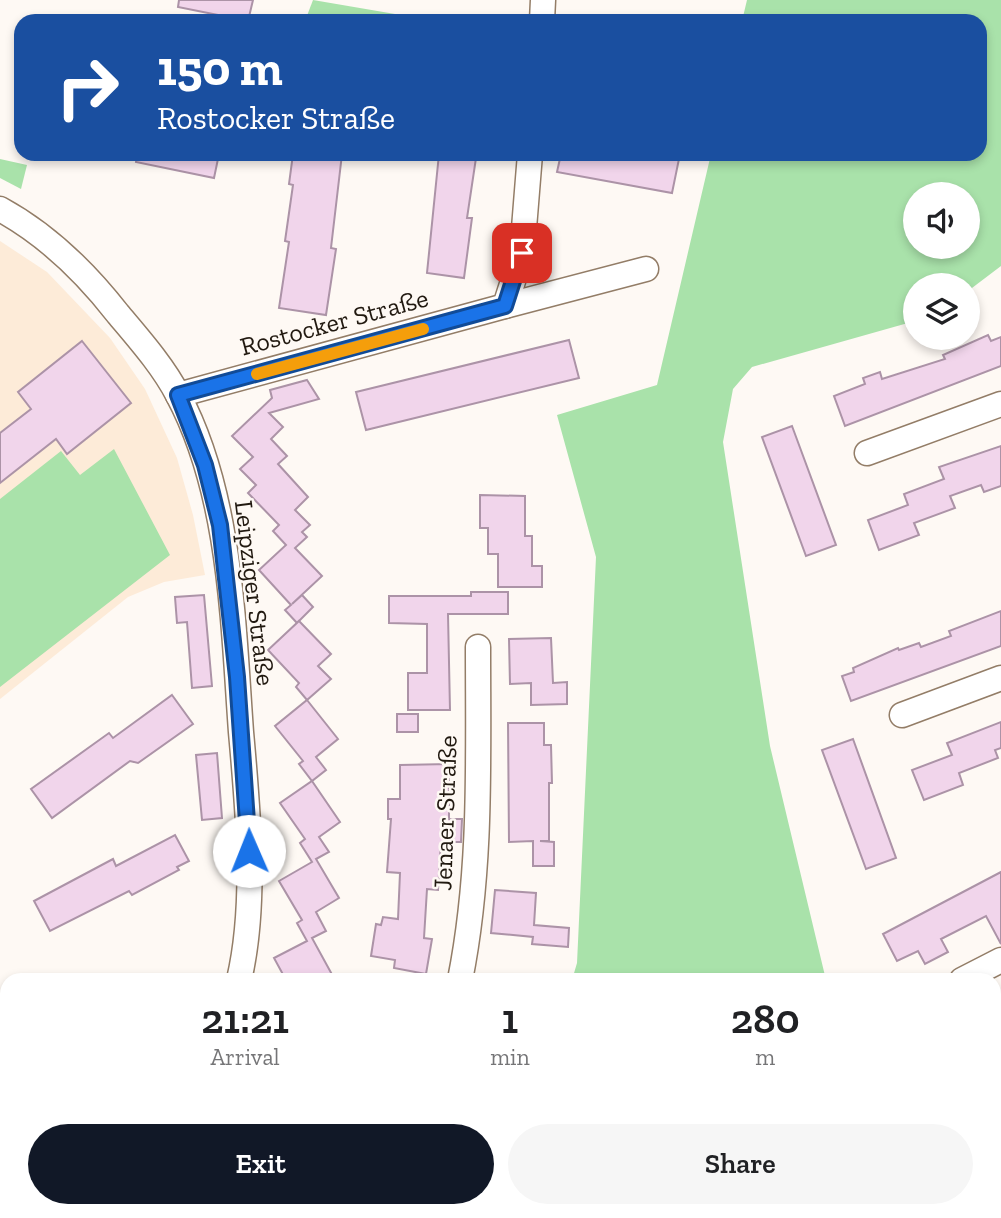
<!DOCTYPE html>
<meta charset="utf-8">
<style>
body{margin:0;font-family:"Zilla Slab",serif;background:#f6f6f6;color:#202124;height:100vh;display:flex;flex-direction:column;font-size:26px;white-space:nowrap}
*{box-sizing:border-box;margin:0}
p{font-size:23px;color:#757577}
.icon{flex:none;width:38px;height:38px;fill:none;stroke:currentColor;stroke-width:2;stroke-linecap:round;stroke-linejoin:round}
.map{position:relative;flex:1;overflow:hidden}
.drawer{position:absolute;left:0px;top:973px;width:1001px;height:245px;display:flex;flex-direction:column;background:#fff;border-radius:21px 21px 0 0;box-shadow:0 4px 10px #0003}
.drawer>*{flex:none}
.banner{position:absolute;left:14px;top:14px;width:973px;height:147px;border-radius:21px;box-shadow:0 4px 10px #0003;background:#1a4fa0;color:#fff;overflow:hidden}
.controls{position:absolute;left:903px;top:182px;display:grid;gap:14px}
.controls a{display:grid;place-items:center;width:77px;height:77px;border-radius:50%;background:#fff;box-shadow:0 4px 10px #0003;font-size:35px}
.pin{position:absolute;display:grid;place-items:center;width:60px;height:60px;color:#fff;margin:-30px;border-radius:14px;box-shadow:0 4px 10px #0006}
.me{position:absolute;width:77px;margin:-38px;rotate:359deg;stroke-linejoin:round;filter:drop-shadow(0 0 5px #0008)}
.turn{display:flex;align-items:center;gap:24px;height:147px;padding:0 28px;font-size:32px}
.turn .icon{width:91px;height:91px;stroke-width:2.5}
.turn b{display:block;font-size:49px;line-height:60px}
.eta{display:flex;justify-content:space-evenly;align-items:center;height:119px;text-align:center}
.eta b{font-size:42px;font-weight:600;line-height:49px}
.action{display:flex;gap:14px;margin-top:auto;padding:14px 28px}
.action a{flex:1;height:80px;border-radius:42px;background:#111827;color:#fff;font-size:28px;font-weight:600;line-height:80px;text-align:center}
.action a+a{background:#f6f6f6;color:#202124}
.map>svg:first-child{display:block}
.built{fill:#fdebd8}
.green{fill:#a9e2aa;fill-rule:evenodd}
.building{fill:#f1d5eb;stroke:#ac93a7;stroke-width:2}
.lines{fill:none;stroke-linecap:round;stroke-linejoin:round}
.street-casing{stroke:#937d67;stroke-width:27}
.street{stroke:#fff;stroke-width:24}
.route-casing{stroke:#114b97;stroke-width:18}
.route{stroke:#1a73e8;stroke-width:12}
.slow{stroke:#f59e0b;stroke-width:12}
.labels{text-anchor:middle;stroke-width:5;stroke-linejoin:round;paint-order:stroke}
.street-label{font-size:26px;fill:#211910;stroke:#fef9f4}
</style>
<div class="map">
<svg width="1001" height="1218" viewBox="0 0 1001 1218">
<rect width="100%" height="100%" fill="#fef9f4"/>
<polygon class="built" points="0,241 47,272 110,338 145,389 177,458 193,515 205,575 164,582 128,597 0,699"/>
<g class="green">
<polygon points="313,0 395,14 394,21 305,21"/>
<path d="M747 0H1001V266L968 291V285H915V321L752 367 733 389 723 442 770 746 826 980H572L577 963 596 557 557 415 657 385 711 154H980V21H742ZM915 194H968V247H915Z"/>
<polygon points="0,159 27,165 21,189 0,178"/>
<polygon points="114,449 170,555 0,687 0,499 61,451 80,475"/>
<polygon points="994,1114 1001,1126 1001,1163 994,1168"/>
<polygon points="568,1211 931,1211 935,1218 576,1218"/>
</g>
<g class="building">
<polygon points="179,0 253,0 248,21 178,7"/>
<polygon points="137,154 219,154 214,178 136,162"/>
<polygon points="293,154 342,154 331,248 336,249 326,315 279,308 289,242 285,241 293,185 289,184"/>
<polygon points="439,154 472,154 472,158 476,158 467,218 472,218 464,278 427,273"/>
<polygon points="561,154 680,154 672,193 557,172"/>
<polygon points="988,335 991,341 1001,337 1001,366 845,426 834,396 865,384 863,378 880,372 882,379 945,359 943,355"/>
<polygon points="569,340 579,378 366,430 356,392"/>
<polygon points="82,341 131,403 67,454 56,439 0,483 0,433 31,409 18,392"/>
<polygon points="307,380 319,399 269,413 283,427 271,439 287,456 278,464 308,497 295,510 310,525 302,532 307,537 295,548 322,576 292,604 302,595 313,607 297,623 285,610 291,605 259,570 286,545 273,531 279,525 248,493 256,485 240,469 253,457 232,436 272,398 270,390"/>
<polygon points="792,426 836,545 806,556 762,437"/>
<polygon points="1001,446 1001,486 984,492 981,485 950,496 955,508 914,523 919,535 879,550 868,520 908,505 904,494 944,479 939,467"/>
<polygon points="480,495 525,496 525,536 532,536 532,566 542,566 542,587 498,587 498,554 488,554 488,528 480,528"/>
<polygon points="471,592 508,592 508,614 448,614 450,710 408,710 408,673 427,673 427,624 389,623 389,596 471,596"/>
<polygon points="204,595 212,686 192,688 187,622 177,623 175,597"/>
<polygon points="1001,611 1001,646 851,701 842,676 854,672 853,668 898,648 899,650 919,643 921,647 951,636 949,631"/>
<polygon points="299,621 331,654 318,666 331,679 307,700 296,687 299,683 268,650"/>
<polygon points="551,638 553,683 567,682 567,704 531,705 531,683 510,684 509,639"/>
<polygon points="172,695 193,724 138,763 130,761 52,818 31,789 109,733 113,738"/>
<polygon points="307,700 338,739 316,757 326,770 312,781 299,764 303,761 275,726"/>
<rect x="397" y="714" width="21" height="18"/>
<polygon points="1001,722 1001,748 995,750 998,758 959,773 963,785 924,800 912,770 952,755 947,743"/>
<polygon points="508,723 544,723 544,745 551,745 552,783 549,783 549,841 540,841 554,842 554,866 533,866 533,841 509,842"/>
<polygon points="853,739 896,858 866,869 822,750"/>
<polygon points="217,753 222,818 202,820 196,755"/>
<polygon points="449,764 449,819 462,819 461,842 441,842 438,890 427,889 424,938 432,939 426,974 394,968 395,960 371,956 376,924 381,925 383,917 398,919 400,873 387,872 391,819 388,819 388,799 400,799 400,765"/>
<polygon points="312,781 340,822 319,837 329,852 316,859 339,898 316,912 326,931 312,938 335,980 286,980 274,958 307,941 297,923 302,920 279,881 312,862 300,843 305,839 280,803"/>
<polygon points="175,835 189,861 177,867 179,870 132,895 129,891 50,931 34,901 113,859 116,866"/>
<polygon points="1001,872 1001,944 986,916 941,939 948,952 925,964 918,951 897,961 883,934"/>
<polygon points="495,890 536,893 534,925 569,928 568,947 532,944 533,937 491,933"/>
</g>
<g class="lines">
<defs>
<g id="street">
<polyline points="542,21 543,0"/>
<path d="M0 209C46 234 86 273 118 314 139 339 163 366 178 395 231 494 233 622 241 732 248 810 257 903 239 980"/>
<polyline points="505,306 646,269"/>
<polyline points="178,395 505,306 522,253 530,154"/>
<polyline points="867,453 1001,404"/>
<polyline points="902,715 1001,678"/>
<path d="M460 980C482 870 478 759 478 647"/>
<polyline points="962,980 1001,960"/>
<polyline points="396,1211 406,1218"/>
<polyline points="138,1218 143,1211"/>
</g>
</defs>
<use href="#street" class="street-casing"/>
<use href="#street" class="street"/>
</g>
<g class="lines">
<defs>
<polyline id="route" points="249,851 237,677 220,525 205,465 178,395 505,306 522,253"/>
</defs>
<use href="#route" class="route-casing"/>
<use href="#route" class="route"/>
<polyline class="slow" points="257,374 423,329"/>
</g>
<g class="labels">
<g class="street-label">
<text transform="translate(334 322) rotate(-15)" y="9">Rostocker Straße</text>
<text transform="translate(255 593) rotate(83)" y="9">Leipziger Straße</text>
<text transform="translate(445 813) rotate(-88)" y="9">Jenaer Straße</text>
</g>
</g>
</svg>
<div class="controls">
<a><svg class="icon" aria-label="sound" viewBox="0 0 24 24"><path d="M4 9h4l5-4v14l-5-4H4zM17 9q2 3 0 6"/></svg></a>
<a><svg class="icon" aria-label="layers" viewBox="0 0 24 24"><path d="M12 4l9 5-9 5-9-5zM3 14l9 5 9-5"/></svg></a>
</div>
<div class="pin" style="left:522px;top:253px;background:#d93025"><svg class="icon" aria-label="arrive" viewBox="0 0 24 24"><path d="M6 21V4h12l-3 4 3 4H6"/></svg></div>
<svg class="me" style="left:249px;top:851px" viewBox="-20 -20 40 40"><circle r="19" fill="#fff"/><path d="M0-13L10 11 0 6-10 11z" fill="#1a73e8"/></svg>
<div class="banner">
<div class="turn"><svg class="icon" aria-label="right" viewBox="0 0 24 24"><path d="M7 20v-9h11M14 6l5 5-5 5"/></svg><div><b>150 m</b>Rostocker Straße</div></div>
</div>
<section class="drawer">
<div class="eta">
<div><b>21:21</b><p>Arrival</p></div>
<div><b>1</b><p>min</p></div>
<div><b>280</b><p>m</p></div>
</div>
<div class="action"><a>Exit</a><a>Share</a></div>
</section>
</div>
